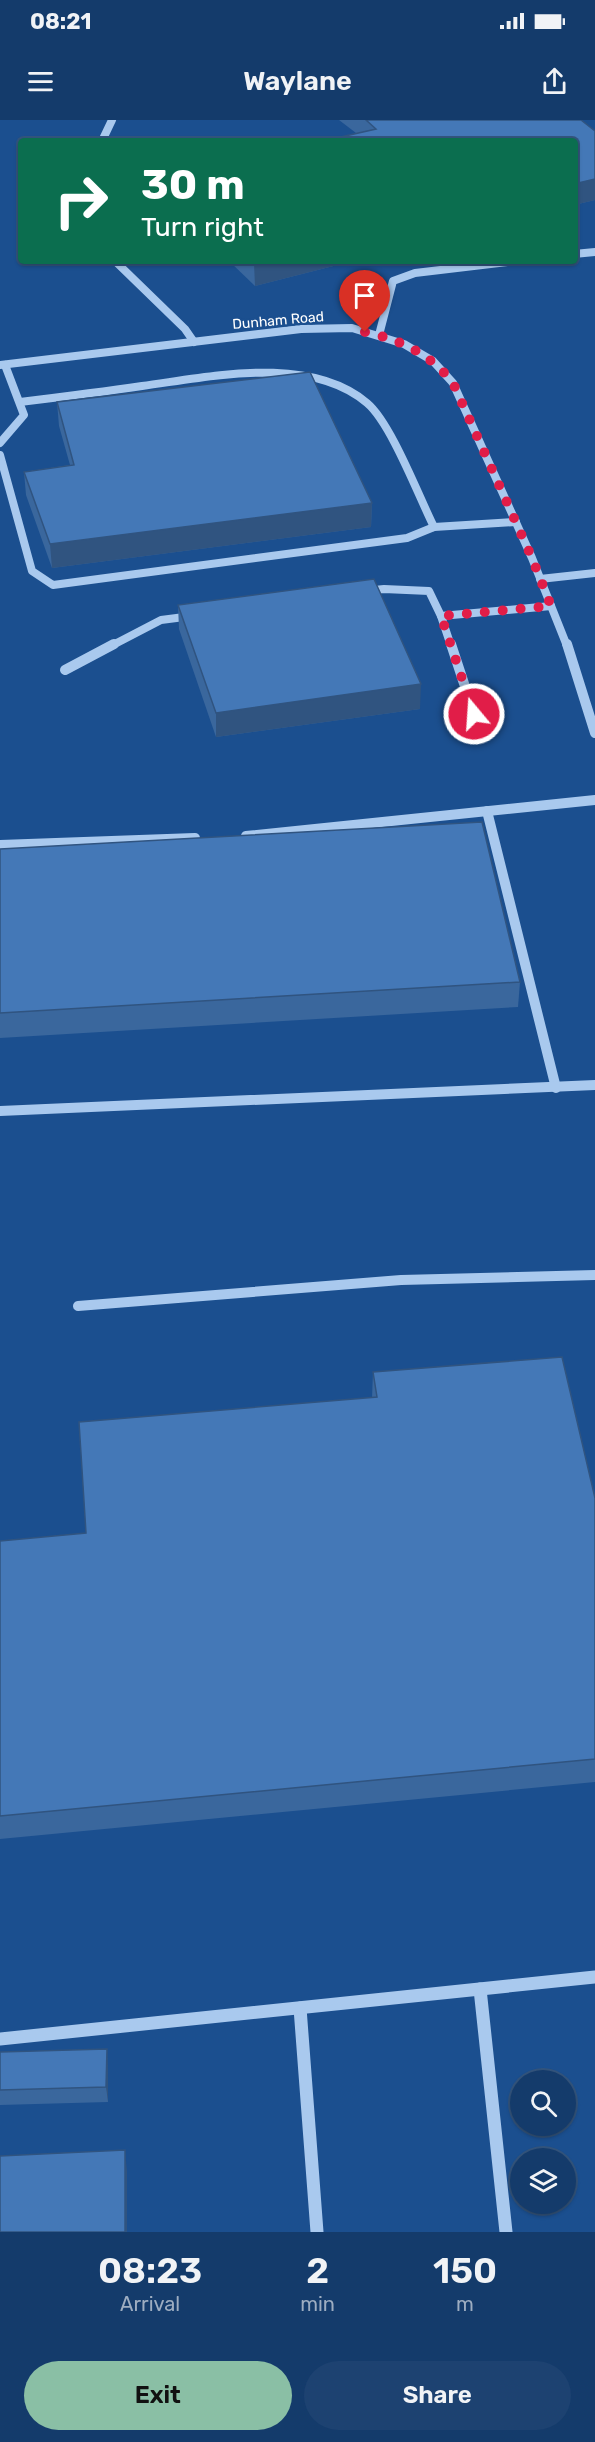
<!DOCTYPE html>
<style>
body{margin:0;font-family:Rubik,sans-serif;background:#1d4271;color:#f1f3f6;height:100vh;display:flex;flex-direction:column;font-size:22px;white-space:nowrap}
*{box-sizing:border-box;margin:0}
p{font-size:20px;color:#9dadc1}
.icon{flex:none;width:33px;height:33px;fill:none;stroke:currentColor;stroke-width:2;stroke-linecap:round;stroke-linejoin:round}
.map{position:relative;height:2112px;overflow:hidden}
.drawer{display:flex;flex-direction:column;background:#143b6b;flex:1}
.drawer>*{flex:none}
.banner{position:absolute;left:18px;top:18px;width:560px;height:126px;border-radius:6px;box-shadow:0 2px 4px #0004,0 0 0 2px #33557e;background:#0b6e4f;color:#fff;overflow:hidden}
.buttons{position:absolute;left:510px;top:1950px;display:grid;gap:12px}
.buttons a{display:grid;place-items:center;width:66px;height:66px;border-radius:50%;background:#143b6b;box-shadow:0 2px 4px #0004,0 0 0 2px #33557e;font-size:30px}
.pin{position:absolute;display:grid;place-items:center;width:51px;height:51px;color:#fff;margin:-62px -26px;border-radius:50% 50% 50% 0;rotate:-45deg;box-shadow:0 0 6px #0007}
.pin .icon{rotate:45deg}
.me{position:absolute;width:66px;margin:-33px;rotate:342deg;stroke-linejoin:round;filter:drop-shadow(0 0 4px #0008)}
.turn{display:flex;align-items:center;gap:21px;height:126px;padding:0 24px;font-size:27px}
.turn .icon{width:78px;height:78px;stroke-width:2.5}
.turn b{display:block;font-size:42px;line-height:51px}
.eta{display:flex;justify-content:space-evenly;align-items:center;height:102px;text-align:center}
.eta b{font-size:36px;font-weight:600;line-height:42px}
.action{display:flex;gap:12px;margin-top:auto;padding:12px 24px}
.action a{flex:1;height:69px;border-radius:36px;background:#8abfa5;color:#111;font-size:24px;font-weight:600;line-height:69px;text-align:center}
.action a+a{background:#1d4271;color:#f1f3f6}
.status{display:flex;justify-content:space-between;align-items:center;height:42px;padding:0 30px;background:#143b6b;direction:ltr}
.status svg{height:16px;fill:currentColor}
header{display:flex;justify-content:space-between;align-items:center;height:78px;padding:0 24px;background:#143b6b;font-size:27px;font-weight:600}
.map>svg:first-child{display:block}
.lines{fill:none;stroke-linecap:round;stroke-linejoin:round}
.minor-far2{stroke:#a9c9ee;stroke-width:8}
.minor-far1{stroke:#a9c9ee;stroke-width:10}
.minor{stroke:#a9c9ee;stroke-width:13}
.wall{fill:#3a679d}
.shaded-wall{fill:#305480}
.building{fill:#4478b7;stroke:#305480;stroke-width:1.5}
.route{stroke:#e11d48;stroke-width:10;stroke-dasharray:0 18}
.labels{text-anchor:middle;stroke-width:4.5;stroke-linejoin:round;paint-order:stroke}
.far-street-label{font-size:14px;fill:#fff;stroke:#1b4f8f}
</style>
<div class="status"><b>08:21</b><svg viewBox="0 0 49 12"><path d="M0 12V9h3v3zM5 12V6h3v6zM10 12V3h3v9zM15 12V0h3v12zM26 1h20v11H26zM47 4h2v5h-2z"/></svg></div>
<header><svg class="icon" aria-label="menu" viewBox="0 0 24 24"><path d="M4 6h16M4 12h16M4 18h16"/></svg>Waylane<svg class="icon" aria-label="share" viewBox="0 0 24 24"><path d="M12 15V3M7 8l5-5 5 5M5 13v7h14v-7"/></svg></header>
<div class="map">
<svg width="595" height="2112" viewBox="0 0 595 2112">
<rect width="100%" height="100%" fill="#1b4f8f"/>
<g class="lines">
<g class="minor-far2">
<polyline points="102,21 112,0"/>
<polyline points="574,134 595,132"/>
<polyline points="115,141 185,209 194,222"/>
<polyline points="379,215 393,161 415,153 517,141"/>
<polyline points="0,245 301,209 352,208 404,224 433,241 453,263 532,438 567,526"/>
<path d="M20 282C61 277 101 272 142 266 210 257 309 234 367 283 391 303 419 377 434 407"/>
<polyline points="0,323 24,295 5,245"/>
<polyline points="0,335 32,451 53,465 407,418 434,407 516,402"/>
<polyline points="540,459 595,453"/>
<polyline points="365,471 384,469 429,471 441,496 551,486"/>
<polyline points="441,496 451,526"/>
<polyline points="111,526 161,500 192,496"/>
</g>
<g class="minor-far1">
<polyline points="451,524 474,594"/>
<polyline points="567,524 595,613"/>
<polyline points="65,550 114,524"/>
<polyline points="487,691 556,968"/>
<polyline points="246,716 595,680"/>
<polyline points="0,725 195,718"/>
<polyline points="0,991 595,965"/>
<polyline points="78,1186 401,1160 595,1155"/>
</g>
<g class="minor">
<polyline points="480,1869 506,2112"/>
<polyline points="300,1888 317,2112"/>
<polyline points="0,1919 595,1857"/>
</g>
</g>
<g class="wall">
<polygon points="339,0 581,0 595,80 574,85 574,21 356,13"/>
<polygon points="229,141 353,141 255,166"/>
<polygon points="57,282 372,383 371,407 52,448 26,375 24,352 70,345 59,306"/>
<polygon points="178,485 420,589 216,617 179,509"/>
<polygon points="0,729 520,862 518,887 0,918"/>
<polygon points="373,1252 595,1378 595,1662 0,1719 0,1421 86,1413 372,1278"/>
<polygon points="0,1932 108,1945 108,1982 0,1985"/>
</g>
<g class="shaded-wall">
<polygon points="595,59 595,80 574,85 574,64"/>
<polygon points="263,141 353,141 255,166 254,143"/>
<polygon points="372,383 371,407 52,448 50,424"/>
<polygon points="421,564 420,589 216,617 216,593"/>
<polygon points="107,1929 108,1945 108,1982 106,1967"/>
<polygon points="125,2030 127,2051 127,2112 125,2112"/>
</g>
<g class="building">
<polygon points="366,0 581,0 595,11 595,59 574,64 574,21 323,21 376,9"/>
<polygon points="252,141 263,141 254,143"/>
<polygon points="310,252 372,383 50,424 24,352 74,345 57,282"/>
<polygon points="374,459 421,564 216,593 178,485"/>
<polygon points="482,702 520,862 0,893 0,729"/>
<polygon points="562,1237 595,1378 595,1639 0,1696 0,1421 86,1413 79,1302 377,1277 373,1252"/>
<polygon points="107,1929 106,1967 0,1970 0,1932"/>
<polygon points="125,2030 125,2112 0,2112 0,2036"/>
</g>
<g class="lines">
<path class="route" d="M365 212C401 220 430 234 453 263L532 438 551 486 441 496 474 594"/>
</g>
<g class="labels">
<g class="far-street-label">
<text transform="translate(278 200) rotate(-5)" y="5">Dunham Road</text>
</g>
</g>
</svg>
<div class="buttons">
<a><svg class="icon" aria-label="search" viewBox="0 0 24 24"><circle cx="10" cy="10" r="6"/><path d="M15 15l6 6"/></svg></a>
<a><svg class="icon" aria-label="layers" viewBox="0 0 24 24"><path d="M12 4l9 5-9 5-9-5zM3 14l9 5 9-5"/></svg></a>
</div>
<div class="pin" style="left:365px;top:212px;background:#d93025"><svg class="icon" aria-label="arrive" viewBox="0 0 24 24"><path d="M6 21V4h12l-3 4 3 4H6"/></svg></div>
<svg class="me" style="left:474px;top:594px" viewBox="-20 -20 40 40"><circle r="17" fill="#e11d48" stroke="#fff" stroke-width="3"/><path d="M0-11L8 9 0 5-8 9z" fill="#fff"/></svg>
<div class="banner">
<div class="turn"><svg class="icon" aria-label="right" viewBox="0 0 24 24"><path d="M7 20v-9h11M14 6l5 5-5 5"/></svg><div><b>30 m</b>Turn right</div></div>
</div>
</div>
<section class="drawer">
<div class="eta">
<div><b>08:23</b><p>Arrival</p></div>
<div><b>2</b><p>min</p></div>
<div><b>150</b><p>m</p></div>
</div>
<div class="action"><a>Exit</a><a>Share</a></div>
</section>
